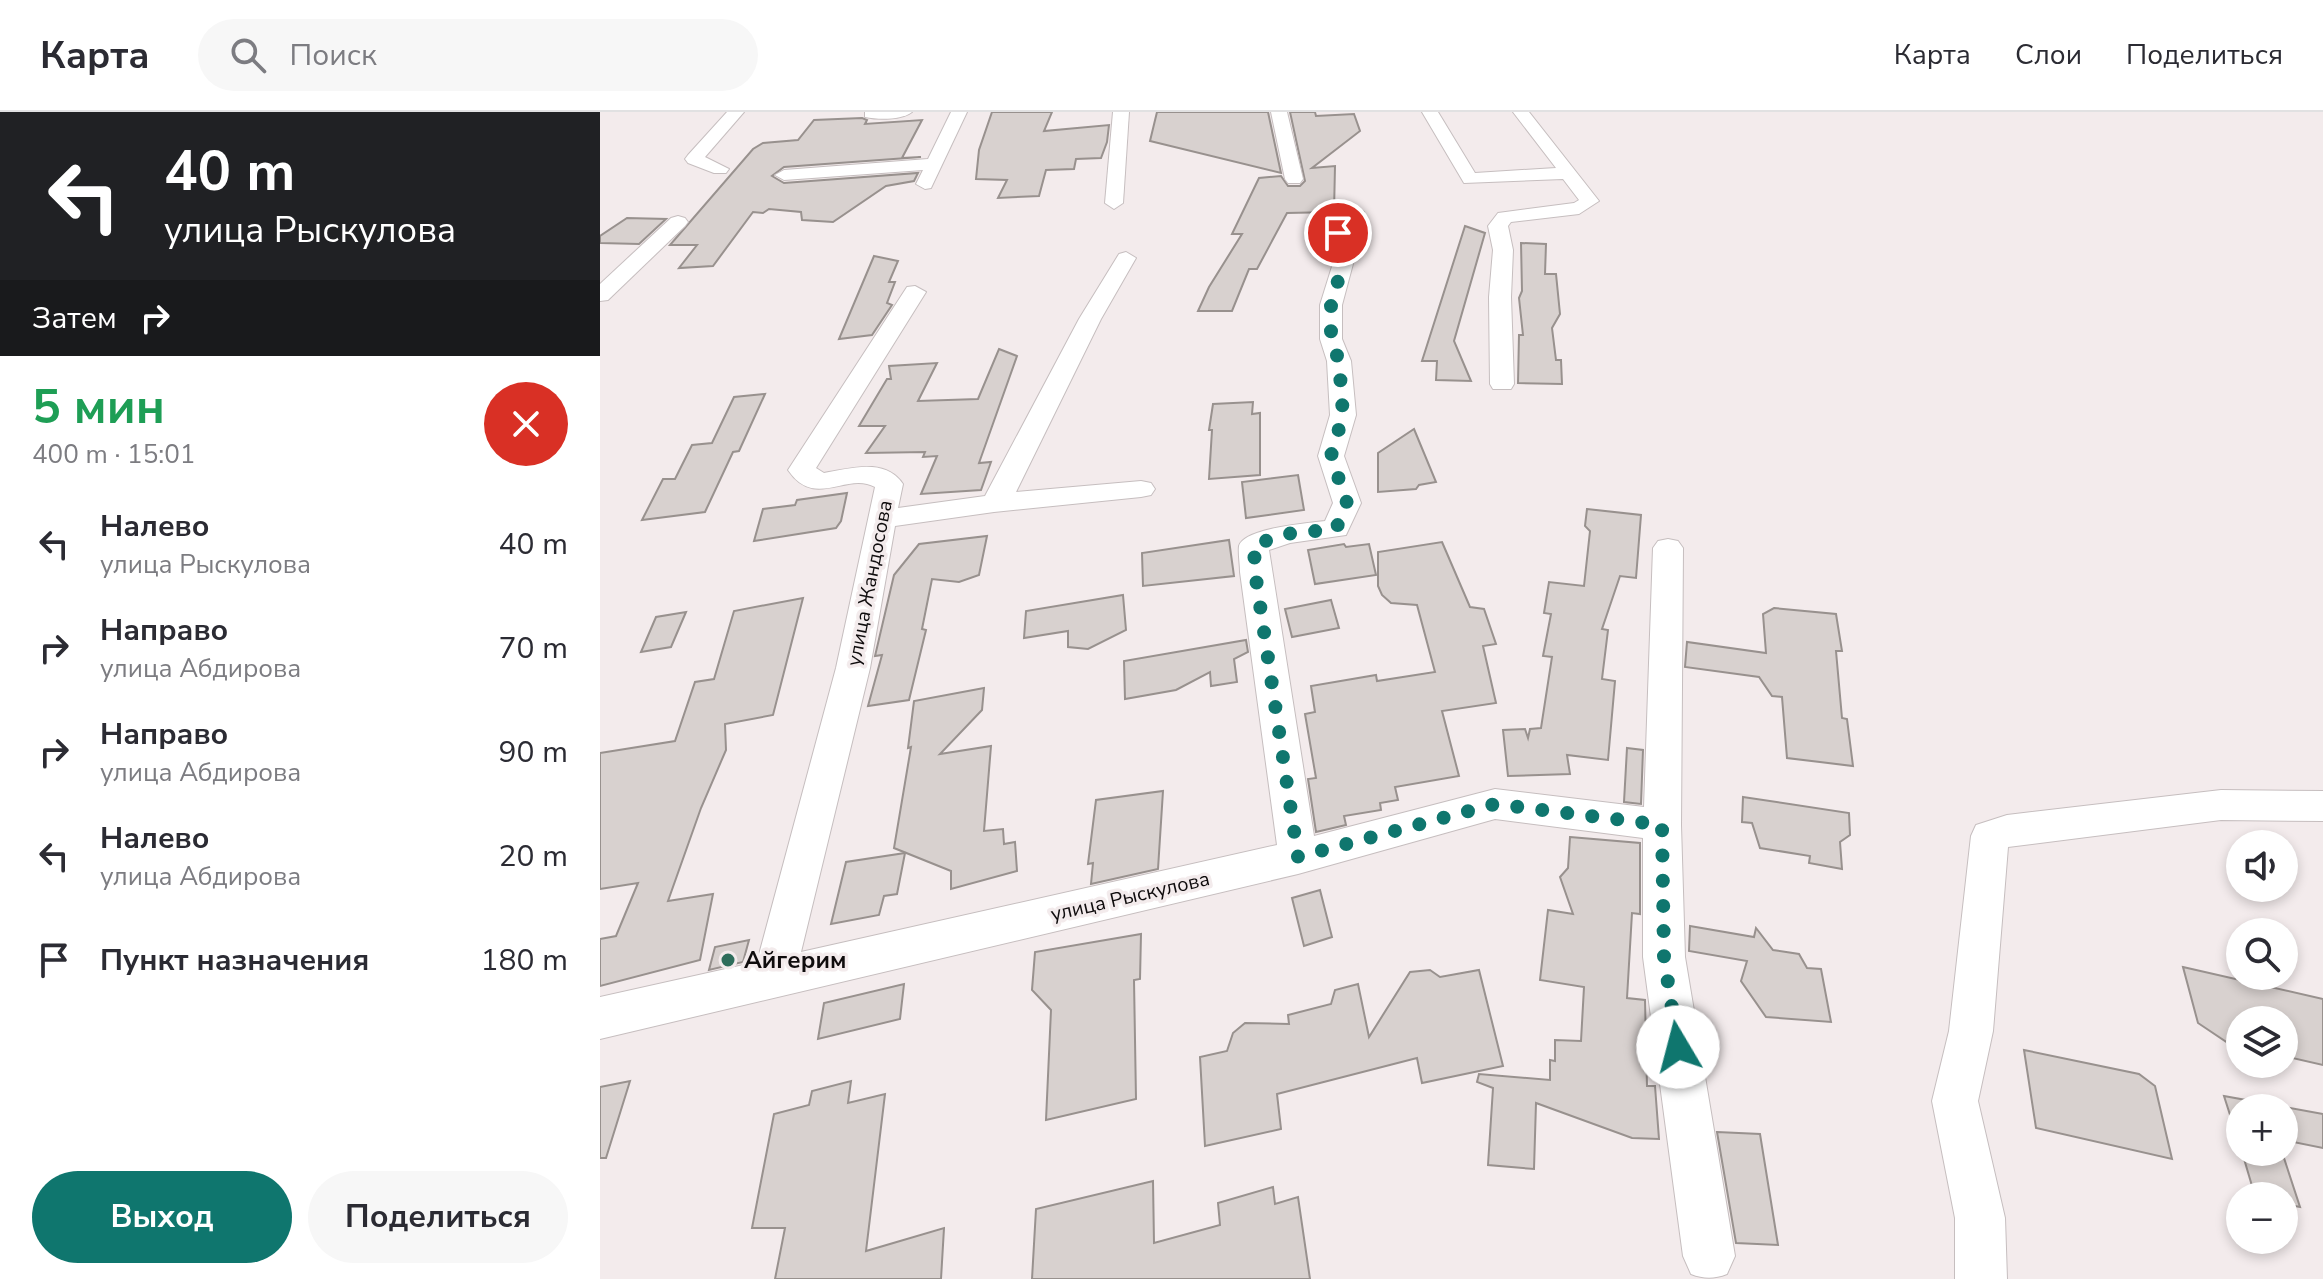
<!DOCTYPE html>
<html lang="ru">
<meta charset="utf-8">
<style>
body{margin:0;font-family:"Nunito Sans",sans-serif;background:#f7f7f7;color:#2b2b33;height:100vh;display:flex;flex-direction:column;font-size:30px;white-space:nowrap}
*{box-sizing:border-box;margin:0}
p{font-size:26px;color:#7c7c81}
.icon{flex:none;width:44px;height:44px;fill:none;stroke:currentColor;stroke-width:2;stroke-linecap:round;stroke-linejoin:round}
.map{position:relative;flex:1;overflow:hidden}
.sheet{display:flex;flex-direction:column;background:#fff;width:600px}
.sheet>*{flex:none}
.banner{background:#202124;color:#fff;overflow:hidden}
.buttons{position:absolute;left:1626px;top:718px;display:grid;gap:16px}
.buttons a{display:grid;place-items:center;width:72px;height:72px;border-radius:50%;background:#fff;box-shadow:0 4px 12px #0003;font-size:40px}
.pin{position:absolute;display:grid;place-items:center;width:68px;height:68px;color:#fff;margin:-34px;border:4px solid #fff;border-radius:50%;box-shadow:0 2px 8px #0007}
.me{position:absolute;width:88px;margin:-44px;rotate:352deg;stroke-linejoin:round;filter:drop-shadow(0 0 6px #0008)}
.turn{display:flex;align-items:center;gap:28px;height:168px;padding:0 32px;font-size:36px}
.turn .icon{width:104px;height:104px;stroke-width:2.5}
.turn b{display:block;font-size:56px;line-height:68px}
.then{display:flex;align-items:center;height:76px;padding:0 32px;background:#0003;gap:16px;font-size:30px}
.round{display:grid;place-items:center;flex:none;width:84px;height:84px;border-radius:42px;background:#f7f7f7}
.headline{display:flex;align-items:center;justify-content:space-between;height:136px;padding:0 32px}
h1{font-size:48px;font-weight:700;line-height:60px;color:#1e9e55}
.action{display:flex;gap:16px;margin-top:auto;padding:16px 32px}
.action a{flex:1;height:92px;border-radius:48px;background:#0f766e;color:#fff;font-size:32px;font-weight:700;line-height:92px;text-align:center}
.action a+a{background:#f7f7f7;color:#2b2b33}
ul{padding:0;list-style:none}
li{display:flex;align-items:center;gap:24px;height:104px;padding:0 32px}
li div{flex:1}
li b{display:block;font-size:30px}
li em{font-style:normal}
header{display:flex;align-items:center;gap:48px;box-sizing:border-box;height:112px;padding:0 40px;background:#fff;border-bottom:2px solid #e1e1e2}
header strong{font-size:38px}
nav{display:flex;gap:44px;margin-inline-start:auto;font-size:28px}
.search{width:560px;height:72px;background:#f7f7f7;display:flex;align-items:center;gap:20px;box-sizing:border-box;padding:0 28px;border-radius:44px;color:#7c7c81;font-size:30px}
main{display:flex;flex:1;min-height:0}
.map>svg:first-child{display:block}
.building{fill:#d8d1cf;stroke:#98918e;stroke-width:2}
.lines{fill:none;stroke-linecap:round;stroke-linejoin:round}
.minor-casing{stroke:#c6bebf;stroke-width:2}
.minor{fill:#fff;fill-rule:evenodd}
.route{stroke:#0f766e;stroke-width:14;stroke-dasharray:0 25.2}
.poi-dot{fill:#2e6d5b;stroke:#f3ebec;stroke-width:3}
.labels{text-anchor:middle;stroke-width:7;stroke-linejoin:round;paint-order:stroke}
.street-label{font-size:20px;fill:#0f0c0d;stroke:#f3ebec}
.near-poi-label{font-size:24px;font-weight:bold;fill:#0f0c0d;stroke:#f3ebec;text-anchor:start}
</style>
<header>
<strong>Карта</strong>
<div class="search"><svg class="icon" aria-label="search" viewBox="0 0 24 24"><circle cx="10" cy="10" r="6"/><path d="M15 15l6 6"/></svg>Поиск</div>
<nav><a>Карта</a><a>Слои</a><a>Поделиться</a></nav>
</header>
<main>
<section class="sheet">
<div class="banner">
<div class="turn"><svg class="icon" aria-label="left" viewBox="0 0 24 24"><path d="M17 20v-9H6M10 6l-5 5 5 5"/></svg><div><b>40 m</b>улица Рыскулова</div></div>
<div class="then">Затем<svg class="icon" aria-label="right" viewBox="0 0 24 24"><path d="M7 20v-9h11M14 6l5 5-5 5"/></svg></div>
</div>
<div class="headline"><div><h1>5 мин</h1><p>400 m · 15:01</p></div><a class="round" style="background:#d93025;color:#fff"><svg class="icon" aria-label="close" viewBox="0 0 24 24"><path d="M6 6l12 12M18 6L6 18"/></svg></a></div>
<ul>
<li><svg class="icon" aria-label="left" viewBox="0 0 24 24"><path d="M17 20v-9H6M10 6l-5 5 5 5"/></svg><div><b>Налево</b><p>улица Рыскулова</p></div><em>40 m</em></li>
<li><svg class="icon" aria-label="right" viewBox="0 0 24 24"><path d="M7 20v-9h11M14 6l5 5-5 5"/></svg><div><b>Направо</b><p>улица Абдирова</p></div><em>70 m</em></li>
<li><svg class="icon" aria-label="right" viewBox="0 0 24 24"><path d="M7 20v-9h11M14 6l5 5-5 5"/></svg><div><b>Направо</b><p>улица Абдирова</p></div><em>90 m</em></li>
<li><svg class="icon" aria-label="left" viewBox="0 0 24 24"><path d="M17 20v-9H6M10 6l-5 5 5 5"/></svg><div><b>Налево</b><p>улица Абдирова</p></div><em>20 m</em></li>
<li><svg class="icon" aria-label="arrive" viewBox="0 0 24 24"><path d="M6 21V4h12l-3 4 3 4H6"/></svg><div><b>Пункт назначения</b></div><em>180 m</em></li>
</ul>
<div class="action"><a>Выход</a><a>Поделиться</a></div>
</section>
<div class="map">
<svg width="1723" height="1167" viewBox="0 0 1723 1167">
<rect width="100%" height="100%" fill="#f3ebec"/>
<g class="building">
<polygon points="392,0 452,0 444,19 509,13 507,30 501,46 476,47 474,57 446,58 439,84 398,86 407,68 376,67 379,38"/>
<polygon points="557,0 668,0 681,61 550,29"/>
<polygon points="690,0 715,0 716,4 754,2 760,19 712,56 735,54 734,100 687,101 657,157 649,157 632,199 598,199 609,175 642,122 632,122 659,66 681,64 688,74 700,74 705,69"/>
<polygon points="262,6 267,8 265,12 322,8 302,46 321,45 184,55 172,64 184,71 318,61 314,69 286,74 233,110 202,108 201,100 169,97 163,101 153,100 113,154 79,156 97,133 70,133 153,37 163,31 198,28 214,8"/>
<polygon points="27,106 66,107 39,132 0,131 0,124"/>
<polygon points="865,114 885,121 854,229 871,269 836,268 837,249 822,249"/>
<polygon points="921,131 946,132 945,162 956,162 960,202 952,216 956,248 961,248 962,272 918,271 919,223 923,223 919,186 922,179"/>
<polygon points="274,144 298,149 289,170 295,170 287,191 292,193 272,223 239,227"/>
<polygon points="399,237 417,244 379,351 391,350 381,378 321,382 337,344 323,345 325,340 266,341 285,314 259,314 287,267 291,267 289,254 337,251 318,289 378,287"/>
<polygon points="165,282 139,339 133,340 105,400 42,408 63,367 75,367 92,333 112,331 134,285"/>
<polygon points="653,290 652,302 660,301 660,363 609,367 612,318 609,318 613,292"/>
<polygon points="814,317 836,370 819,373 816,377 778,380 778,341"/>
<polygon points="698,363 704,398 646,406 642,370"/>
<polygon points="247,381 241,409 236,416 154,429 163,397 195,393 197,388"/>
<polygon points="987,397 1041,403 1036,466 1020,464 1002,517 1008,518 1002,567 1015,569 1008,648 967,643 970,662 908,664 903,618 925,617 928,626 930,617 941,616 952,545 943,544 951,502 944,501 949,470 984,474 990,419 985,414"/>
<polygon points="387,424 379,463 359,470 332,467 322,517 326,518 309,588 268,594 282,543 275,544 294,463 319,432"/>
<polygon points="629,428 634,464 543,474 542,441"/>
<polygon points="842,430 870,495 884,497 896,532 883,534 896,591 842,599 859,664 795,675 798,688 780,691 781,698 744,704 746,713 716,720 708,667 716,666 705,602 715,600 711,574 776,563 777,569 835,560 817,493 791,491 782,483 778,474 778,440"/>
<polygon points="744,432 746,435 769,432 776,463 715,472 708,438"/>
<polygon points="523,483 526,518 488,537 468,535 468,519 424,526 426,499"/>
<polygon points="203,486 173,603 125,612 126,638 101,696 68,789 113,782 100,848 0,874 0,827 16,824 38,771 0,777 0,641 75,629 95,570 114,567 134,499"/>
<polygon points="731,488 739,516 692,525 685,497"/>
<polygon points="1174,496 1236,502 1242,539 1236,539 1242,606 1247,607 1253,654 1187,646 1182,585 1172,584 1159,565 1085,555 1087,530 1166,541 1163,502"/>
<polygon points="86,500 71,535 41,540 56,505"/>
<polygon points="646,528 648,540 634,547 637,570 611,574 610,560 576,578 525,587 524,549"/>
<polygon points="384,576 382,598 340,642 391,634 384,719 403,717 404,732 415,730 417,759 351,777 351,759 294,736 311,635 308,636 314,589"/>
<polygon points="1027,636 1043,638 1041,692 1024,690"/>
<polygon points="563,679 558,757 491,772 493,751 488,752 496,688"/>
<polygon points="1143,685 1249,701 1250,723 1240,730 1242,757 1209,751 1210,744 1160,736 1152,711 1142,710"/>
<polygon points="970,725 1040,731 1040,802 1032,801 1027,886 1045,888 1047,974 1055,974 1059,1027 1032,1026 936,991 934,1057 888,1053 893,976 877,970 879,962 950,968 950,948 955,949 955,928 981,929 984,875 940,868 948,798 973,802 960,765 968,756"/>
<polygon points="305,741 297,782 284,784 279,803 231,812 246,750"/>
<polygon points="720,778 732,825 704,834 692,786"/>
<polygon points="1090,814 1154,825 1156,816 1173,838 1199,842 1207,856 1221,857 1231,910 1166,905 1141,869 1147,849 1089,839"/>
<polygon points="541,822 540,867 534,868 536,987 446,1008 451,898 432,878 435,840"/>
<polygon points="149,828 143,850 109,858 115,835"/>
<polygon points="1583,855 1723,887 1723,953 1684,944 1684,908 1640,908 1640,934 1628,931 1598,911"/>
<polygon points="830,858 840,865 879,858 903,954 822,971 817,946 677,982 681,1017 605,1034 600,945 627,939 633,921 645,911 689,912 688,903 731,892 735,878 758,872 769,925 810,860"/>
<polygon points="304,872 300,907 218,927 224,891"/>
<polygon points="1424,938 1539,962 1555,974 1572,1047 1436,1016"/>
<polygon points="30,969 6,1046 0,1046 0,975"/>
<polygon points="251,969 248,991 285,982 266,1139 344,1116 341,1167 175,1167 185,1116 152,1116 174,1002 209,993 212,979"/>
<polygon points="1624,984 1723,1002 1723,1036 1684,1028 1684,996 1640,996 1640,1034"/>
<polygon points="1117,1020 1160,1022 1178,1133 1136,1131"/>
<polygon points="1642,1040 1682,1040 1700,1095 1684,1092 1684,1084 1655,1084"/>
<polygon points="553,1069 554,1131 620,1113 618,1091 673,1075 675,1092 698,1085 710,1167 432,1167 436,1097"/>
</g>
<g class="lines">
<defs>
<g id="minor">
<polygon points="127,0 144,0 105,45 129,57 126,61 114,61 88,51 85,47 88,43"/>
<path d="M265 0H312C302 8 279 8 265 5Z"/>
<polygon points="351,0 367,0 331,76 325,77 316,72 323,58 184,68 175,63 184,58 328,47"/>
<polygon points="513,0 529,0 523,91 514,97 505,91"/>
<polygon points="671,0 687,0 703,67 700,71 688,71 685,67"/>
<polygon points="822,0 838,0 875,61 956,56 913,0 929,0 999,89 979,102 911,110 908,114 913,138 911,185 914,272 911,277 893,277 890,272 889,185 893,138 888,114 898,101 974,91 979,88 963,67 864,71"/>
<path d="M755 94 764 100 748 121 754 148 742 193V227L751 249 756 303 744 344 761 391 746 423 690 431 669 438 714 724 895 677 1044 695 1053 436 1058 429 1068 427 1078 429 1083 436 1081 713 1085 845 1135 1144 1127 1162C1114 1167 1104 1167 1091 1162L1083 1144 1043 845V726L895 707 698 762 0 927V885L157 850 236 556 275 375C247 359 215 398 188 358L307 175 315 174 326 180 216 356 224 361C250 357 284 345 303 372L298 396 385 384 479 207 519 142 526 140 536 146 501 207 416 380 541 369 551 371 555 377 551 383 541 385 394 400 295 414 270 556 201 840 677 733 640 460C640 452 638 441 639 434 644 416 709 411 725 409L733 391 718 344 730 303 727 249 720 227V193L734 148 728 121 748 96Z"/>
<polygon points="78,104 85,106 88,110 85,114 8,188 0,189 0,172 71,106"/>
<polygon points="1621,678 1723,679 1723,709 1621,708 1408,735 1393,919 1378,989 1405,1106 1407,1167 1355,1167 1355,1106 1332,989 1349,919 1371,724 1376,713 1407,703"/>
</g>
</defs>
<use href="#minor" class="minor-casing"/>
<use href="#minor" class="minor"/>
</g>
<g class="lines">
<polyline class="route" points="738,121 744,148 731,193 731,227 739,249 743,303 731,344 747,391 736,417 686,422 654,433 655,460 698,745 895,692 1062,713 1064,845 1078,935"/>
</g>
<circle class="poi-dot" cx="128" cy="848" r="8"/>
<g class="labels">
<g class="street-label">
<text transform="translate(269 471) rotate(-79)" y="7">улица Жандосова</text>
<text transform="translate(530 784) rotate(-13)" y="7">улица Рыскулова</text>
</g>
<g class="near-poi-label">
<text x="144" y="856">Айгерим</text>
</g>
</g>
</svg>
<div class="buttons">
<a><svg class="icon" aria-label="sound" viewBox="0 0 24 24"><path d="M4 9h4l5-4v14l-5-4H4zM17 9q2 3 0 6"/></svg></a>
<a><svg class="icon" aria-label="search" viewBox="0 0 24 24"><circle cx="10" cy="10" r="6"/><path d="M15 15l6 6"/></svg></a>
<a><svg class="icon" aria-label="layers" viewBox="0 0 24 24"><path d="M12 4l9 5-9 5-9-5zM3 14l9 5 9-5"/></svg></a>
<a>+</a>
<a>−</a>
</div>
<div class="pin" style="left:738px;top:121px;background:#d93025"><svg class="icon" aria-label="arrive" viewBox="0 0 24 24"><path d="M6 21V4h12l-3 4 3 4H6"/></svg></div>
<svg class="me" style="left:1078px;top:935px" viewBox="-20 -20 40 40"><circle r="19" fill="#fff"/><path d="M0-13L10 11 0 6-10 11z" fill="#0f766e"/></svg>
</div>
</main>
